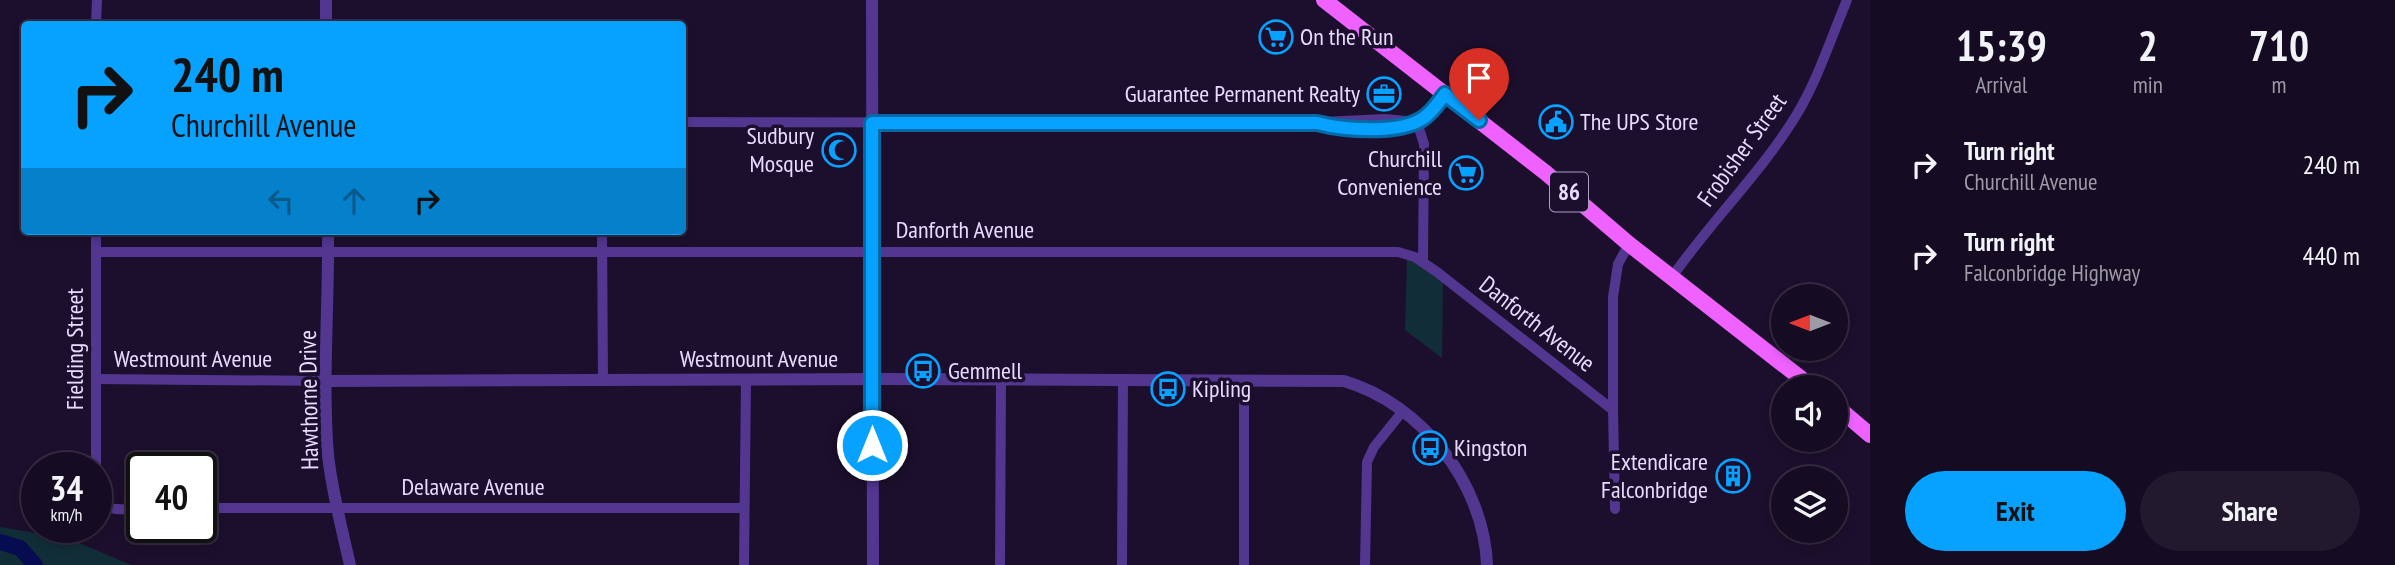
<!DOCTYPE html>
<style>
body{margin:0;font-family:"PT Sans Narrow",sans-serif;background:#22192f;color:#f1f3f6;height:100vh;display:flex;flex-direction:column;font-size:26px;white-space:nowrap}
*{box-sizing:border-box;margin:0}
p{font-size:23px;color:#9d9ba5}
.icon{flex:none;width:38px;height:38px;fill:none;stroke:currentColor;stroke-width:2;stroke-linecap:round;stroke-linejoin:round}
.map{position:relative;flex:1;overflow:hidden}
.details{display:flex;flex-direction:column;background:#150b22;width:525px}
.details>*{flex:none}
.banner{position:absolute;left:21px;top:21px;width:665px;height:214px;border-radius:7px;box-shadow:0 4px 10px #0003,0 0 0 2px #342b40;background:#07a2ff;color:#111;overflow:hidden}
.needle{width:46px;rotate:270deg}
.tools{position:absolute;left:1771px;top:284px;display:grid;gap:14px}
.tools a{display:grid;place-items:center;width:77px;height:77px;border-radius:50%;background:#150b22;box-shadow:0 4px 10px #0003,0 0 0 2px #342b40;font-size:35px}
.speed{position:absolute;left:21px;top:452px;display:flex;gap:14px;font-size:35px;font-weight:700;text-align:center}
.speed>*{display:grid;place-content:center;width:91px;height:91px;border-radius:50%;background:#150b22;box-shadow:0 4px 10px #0003,0 0 0 2px #342b40;line-height:1}
.speed small{font-size:18px;font-weight:400}
.speed .limit{border:4px solid #111;border-radius:10px;background:#fff;color:#111}
.pin{position:absolute;display:grid;place-items:center;width:60px;height:60px;color:#fff;margin:-72px -30px;border-radius:50% 50% 50% 0;rotate:-45deg;box-shadow:0 0 7px #0007}
.pin .icon{rotate:45deg}
.me{position:absolute;width:77px;margin:-38px;rotate:0deg;stroke-linejoin:round;filter:drop-shadow(0 0 5px #0008)}
.turn{display:flex;align-items:center;gap:24px;height:147px;padding:0 35px;font-size:32px}
.turn .icon{width:91px;height:91px;stroke-width:2.5}
.turn b{display:block;font-size:49px;line-height:60px}
.lanes{display:flex;align-items:center;height:66px;padding:0 35px;background:#0003;justify-content:center;gap:35px;direction:ltr}
.lanes .off{opacity:.35}
.eta{display:flex;justify-content:space-evenly;align-items:center;height:119px;text-align:center}
.eta b{font-size:42px;font-weight:800;line-height:49px}
.action{display:flex;gap:14px;margin-top:auto;padding:14px 35px}
.action a{flex:1;height:80px;border-radius:42px;background:#07a2ff;color:#111;font-size:28px;font-weight:800;line-height:80px;text-align:center}
.action a+a{background:#22192f;color:#f1f3f6}
ul{padding:0;list-style:none}
li{display:flex;align-items:center;gap:21px;height:91px;padding:0 35px}
li div{flex:1}
li b{display:block;font-size:26px}
li em{font-style:normal}
main{display:flex;flex:1;min-height:0}
.map>svg:first-child{display:block}
.green{fill:#112e38}
.lines{fill:none;stroke-linecap:round;stroke-linejoin:round}
.river{stroke:#060c4f;stroke-width:16}
.minor{stroke:#523690;stroke-width:10}
.tertiary{stroke:#523690;stroke-width:12}
.primary{stroke:#ef62ff;stroke-width:16}
.route-casing{stroke:#0569a6;stroke-width:18}
.route{stroke:#07a2ff;stroke-width:12}
.labels{text-anchor:middle;stroke-width:7;stroke-linejoin:round;paint-order:stroke}
.shield{fill:#1c0f2d;stroke:#ac9ec0;stroke-width:2}
.shield-label{font-size:23px;font-weight:bold;fill:#e9dbff}
.poi-label{font-size:24px;fill:#e9dbff;stroke:#1c0f2d;text-anchor:start}
.street-label{font-size:24px;fill:#e9dbff;stroke:#1c0f2d}
</style>
<main>
<div class="map">
<svg width="1870" height="565" viewBox="0 0 1870 565">
<rect width="100%" height="100%" fill="#1c0f2d"/>
<g class="green">
<polygon points="1407,256 1443,278 1442,358 1405,330"/>
<polygon points="0,527 70,539 131,565 0,565"/>
</g>
<g class="lines">
<polyline class="river" points="0,542 20,548 35,565"/>
<g class="minor">
<polyline points="96,24 97,0"/>
<path d="M682 122 1317 123C1344 130 1398 134 1422 119 1432 113 1438 103 1445 94"/>
<polyline points="1322,122 1385,119 1417,122"/>
<polyline points="1417,122 1424,144 1423,262"/>
<polyline points="602,231 603,381"/>
<polyline points="96,252 1398,252 1415,257 1437,272 1613,410"/>
<path d="M1672 277C1711 221 1762 172 1797 114 1818 79 1831 38 1847 0"/>
<polyline points="96,379 327,381"/>
<polyline points="1244,380 1244,565"/>
<polyline points="96,467 96,231"/>
<path d="M96 491C100 514 123 509 142 509"/>
<polyline points="201,508 744,508"/>
<polyline points="1615,509 1613,410 1613,297 1618,264 1629,244"/>
<polyline points="744,565 746,380"/>
<polyline points="1000,565 1001,381"/>
<polyline points="1122,565 1123,380"/>
<polyline points="1365,565 1367,462 1374,447 1402,412"/>
</g>
<g class="tertiary">
<polyline points="326,0 326,24"/>
<polyline points="872,0 873,565"/>
<path d="M328 231C329 305 322 381 328 455 332 492 342 529 350 565"/>
<path d="M327 381 887 379 1344 381C1422 404 1484 484 1487 565"/>
</g>
<g class="primary">
<polyline points="1324,0 1546,173 1629,244 1812,387"/>
<polyline points="1836,406 1870,435"/>
</g>
</g>
<g class="lines">
<defs>
<path id="route" d="M872 445V123H1317C1344 130 1398 134 1422 119 1432 113 1438 103 1445 94L1479 120"/>
</defs>
<use href="#route" class="route-casing"/>
<use href="#route" class="route"/>
</g>
<defs>
<symbol id="supermarket-ring" viewBox="-11 -11 22 22"><circle r="9.5" fill="#1c0f2d" stroke="#07a2ff" stroke-width="1.5"/><path d="M-6-5.5h2.5l.6 2H6L4.5 2H-2.5L-4.4-4H-6ZM-1.5 3.2a1.3 1.3 0 1 0 .1 0ZM3 3.2a1.3 1.3 0 1 0 .1 0Z" fill="#07a2ff"/></symbol>
<symbol id="office-ring" viewBox="-11 -11 22 22"><circle r="9.5" fill="#1c0f2d" stroke="#07a2ff" stroke-width="1.5"/><path d="M-6-3h4V-5.5h4V-3h4V5H-6ZM-1-4.5V-3h2v-1.5ZM-6 0V1H6V0Z" fill="#07a2ff"/></symbol>
<symbol id="civic-ring" viewBox="-11 -11 22 22"><circle r="9.5" fill="#1c0f2d" stroke="#07a2ff" stroke-width="1.5"/><path d="M-.6-6.5H3V-4.5H.6V-3L4-1V1h2V6H-6V1h2V-1L-.6-3ZM-1.2 2.5V6h2.4V2.5Z" fill="#07a2ff"/></symbol>
<symbol id="mosque-ring" viewBox="-11 -11 22 22"><circle r="9.5" fill="#1c0f2d" stroke="#07a2ff" stroke-width="1.5"/><path d="M3.5-4.9A6 6 0 1 0 3.5 4.9A5 5 0 1 1 3.5-4.9Z" fill="#07a2ff"/></symbol>
<symbol id="bus-ring" viewBox="-11 -11 22 22"><circle r="9.5" fill="#1c0f2d" stroke="#07a2ff" stroke-width="1.5"/><path d="M-5-6H5V4H4V6H2V4H-2V6H-4V4H-5ZM-3.5-4V0h7V-4ZM-3.5 1.2v1.5H-2V1.2ZM2 1.2v1.5H3.5V1.2Z" fill="#07a2ff"/></symbol>
<symbol id="building-ring" viewBox="-11 -11 22 22"><circle r="9.5" fill="#1c0f2d" stroke="#07a2ff" stroke-width="1.5"/><path d="M-4-6H4V6H1V3H-1V6H-4ZM-2.5-4.3h1.7v1.8h-1.7ZM.8-4.3h1.7v1.8H.8ZM-2.5-1h1.7V.8h-1.7ZM.8-1h1.7V.8H.8Z" fill="#07a2ff"/></symbol>
</defs>
<g fill-rule="evenodd">
<use href="#supermarket-ring" x="1257" y="18" width="38" height="38"/>
<use href="#office-ring" x="1365" y="75" width="38" height="38"/>
<use href="#civic-ring" x="1537" y="103" width="38" height="38"/>
<use href="#mosque-ring" x="820" y="131" width="38" height="38"/>
<use href="#supermarket-ring" x="1447" y="154" width="38" height="38"/>
<use href="#bus-ring" x="904" y="352" width="38" height="38"/>
<use href="#bus-ring" x="1149" y="370" width="38" height="38"/>
<use href="#bus-ring" x="1411" y="429" width="38" height="38"/>
<use href="#building-ring" x="1714" y="457" width="38" height="38"/>
</g>
<g class="labels">
<rect class="shield" x="1550" y="172.5" width="38" height="39" rx="5"/>
<g class="shield-label">
<text x="1569" y="200">86</text>
</g>
<g class="poi-label">
<text x="1300" y="45">On the Run</text>
<text x="1360" y="102" text-anchor="end">Guarantee Permanent Realty</text>
<text x="1580" y="130">The UPS Store</text>
<text x="814" y="144" text-anchor="end">Sudbury<tspan x="814" dy="28">Mosque</tspan></text>
<text x="1442" y="167" text-anchor="end">Churchill<tspan x="1442" dy="28">Convenience</tspan></text>
<text x="948" y="379">Gemmell</text>
<text x="1192" y="397">Kipling</text>
<text x="1454" y="456">Kingston</text>
<text x="1708" y="470" text-anchor="end">Extendicare<tspan x="1708" dy="28">Falconbridge</tspan></text>
</g>
<g class="street-label">
<text transform="translate(1742 150) rotate(-54)" y="8">Frobisher Street</text>
<text x="965" y="238">Danforth Avenue</text>
<text transform="translate(1537 324) rotate(38)" y="8">Danforth Avenue</text>
<text transform="translate(75 349) rotate(-90)" y="8">Fielding Street</text>
<text x="193" y="367">Westmount Avenue</text>
<text x="759" y="367">Westmount Avenue</text>
<text transform="translate(309 400) rotate(-91)" y="8">Hawthorne Drive</text>
<text x="473" y="495">Delaware Avenue</text>
</g>
</g>
</svg>
<div class="tools">
<a><svg class="needle" viewBox="-14 -14 28 28"><path d="M0-13l5 13h-10z" fill="#e53935"/><path d="M0 13l5-13h-10z" fill="#9d9ba5"/></svg></a>
<a><svg class="icon" aria-label="sound" viewBox="0 0 24 24"><path d="M4 9h4l5-4v14l-5-4H4zM17 9q2 3 0 6"/></svg></a>
<a><svg class="icon" aria-label="layers" viewBox="0 0 24 24"><path d="M12 4l9 5-9 5-9-5zM3 14l9 5 9-5"/></svg></a>
</div>
<div class="speed"><div>34<small>km/h</small></div><div class="limit">40</div></div>
<div class="pin" style="left:1479px;top:120px;background:#d93025"><svg class="icon" aria-label="arrive" viewBox="0 0 24 24"><path d="M6 21V4h12l-3 4 3 4H6"/></svg></div>
<svg class="me" style="left:872px;top:445px" viewBox="-20 -20 40 40"><circle r="17" fill="#07a2ff" stroke="#fff" stroke-width="3"/><path d="M0-11L8 9 0 5-8 9z" fill="#fff"/></svg>
<div class="banner">
<div class="turn"><svg class="icon" aria-label="right" viewBox="0 0 24 24"><path d="M7 20v-9h11M14 6l5 5-5 5"/></svg><div><b>240 m</b>Churchill Avenue</div></div>
<div class="lanes"><svg class="icon off" aria-label="left" viewBox="0 0 24 24"><path d="M17 20v-9H6M10 6l-5 5 5 5"/></svg><svg class="icon off" aria-label="ahead" viewBox="0 0 24 24"><path d="M12 20V5M6 11l6-6 6 6"/></svg><svg class="icon" aria-label="right" viewBox="0 0 24 24"><path d="M7 20v-9h11M14 6l5 5-5 5"/></svg></div>
</div>
</div>
<section class="details">
<div class="eta">
<div><b>15:39</b><p>Arrival</p></div>
<div><b>2</b><p>min</p></div>
<div><b>710</b><p>m</p></div>
</div>
<ul>
<li><svg class="icon" aria-label="right" viewBox="0 0 24 24"><path d="M7 20v-9h11M14 6l5 5-5 5"/></svg><div><b>Turn right</b><p>Churchill Avenue</p></div><em>240 m</em></li>
<li><svg class="icon" aria-label="right" viewBox="0 0 24 24"><path d="M7 20v-9h11M14 6l5 5-5 5"/></svg><div><b>Turn right</b><p>Falconbridge Highway</p></div><em>440 m</em></li>
</ul>
<div class="action"><a>Exit</a><a>Share</a></div>
</section>
</main>
